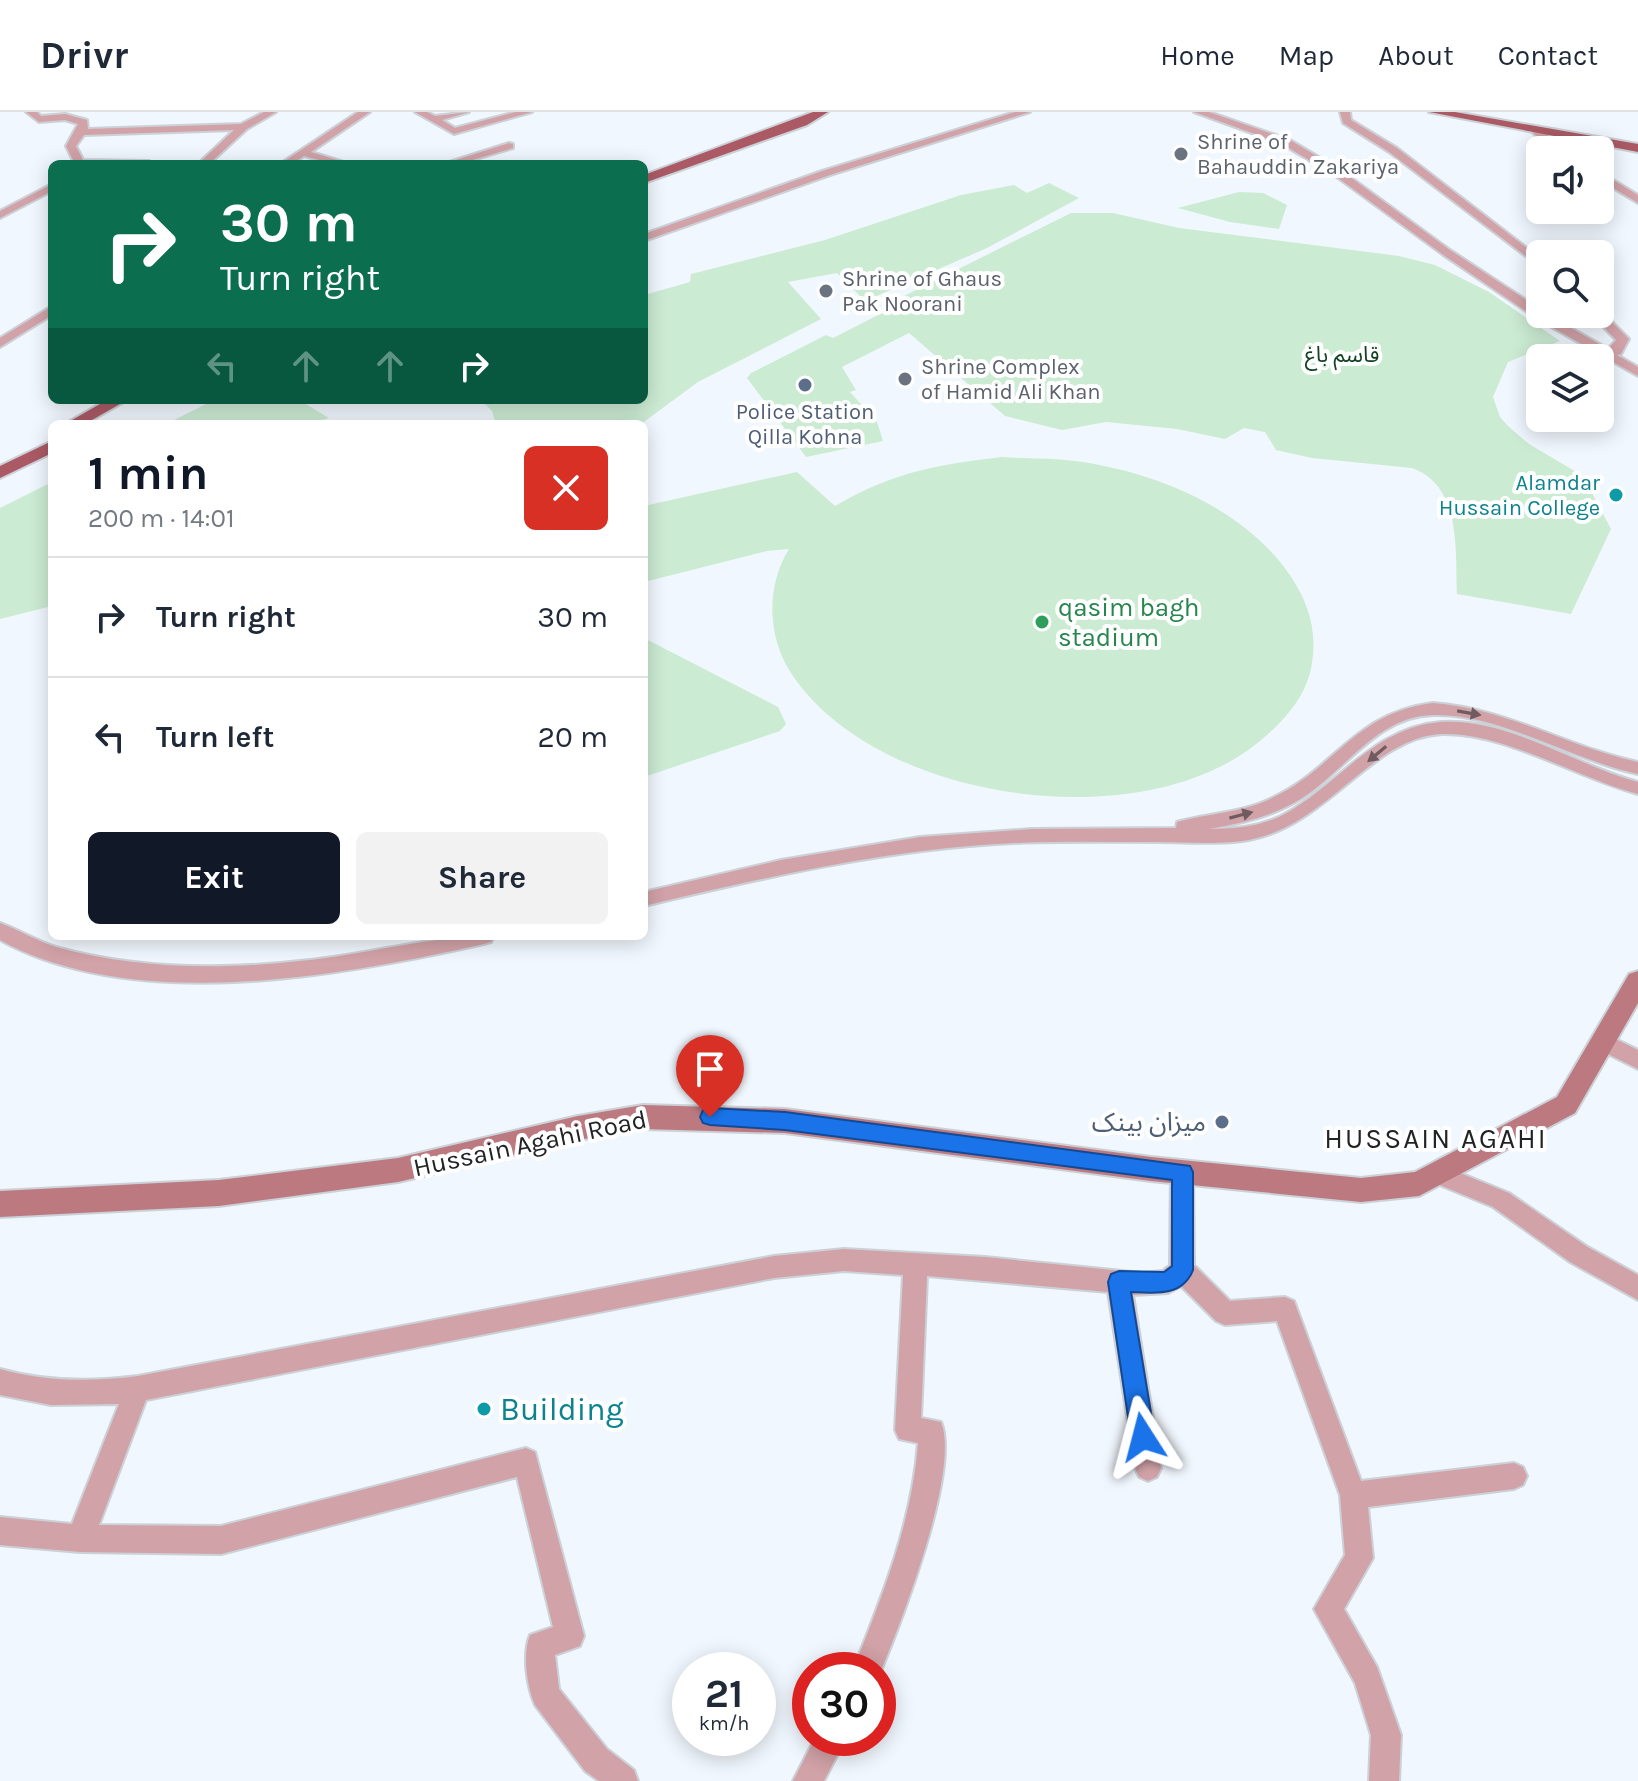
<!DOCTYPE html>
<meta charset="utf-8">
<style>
body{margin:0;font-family:Karla,"Noto Sans Arabic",sans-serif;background:#f2f2f3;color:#1f2937;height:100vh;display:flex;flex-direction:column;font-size:30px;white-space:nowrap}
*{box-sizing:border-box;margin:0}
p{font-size:26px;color:#747a83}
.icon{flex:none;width:44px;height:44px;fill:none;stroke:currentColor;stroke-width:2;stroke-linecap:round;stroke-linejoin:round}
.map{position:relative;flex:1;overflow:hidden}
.sheet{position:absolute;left:48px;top:308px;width:600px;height:520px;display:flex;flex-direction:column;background:#fff;border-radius:12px;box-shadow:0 4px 20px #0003}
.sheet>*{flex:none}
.guide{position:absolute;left:48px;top:48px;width:600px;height:244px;border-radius:12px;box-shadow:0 4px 20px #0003;background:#0b6e4f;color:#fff;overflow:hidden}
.controls{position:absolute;left:1526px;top:24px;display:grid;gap:16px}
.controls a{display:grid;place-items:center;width:88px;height:88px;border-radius:12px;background:#fff;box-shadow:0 4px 20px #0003;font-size:40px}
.speed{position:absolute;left:672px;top:1540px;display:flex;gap:16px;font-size:40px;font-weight:700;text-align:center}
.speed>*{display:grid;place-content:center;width:104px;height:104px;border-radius:50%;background:#fff;box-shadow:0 4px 20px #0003;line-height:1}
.speed small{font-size:20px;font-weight:400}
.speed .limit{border:12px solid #d22;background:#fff;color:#111}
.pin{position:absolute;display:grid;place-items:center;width:68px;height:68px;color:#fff;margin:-82px -34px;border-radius:50% 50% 50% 0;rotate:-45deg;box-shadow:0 0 8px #0007}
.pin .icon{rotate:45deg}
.me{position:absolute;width:88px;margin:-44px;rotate:351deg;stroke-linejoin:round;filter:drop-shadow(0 0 6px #0008)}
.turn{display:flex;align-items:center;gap:28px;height:168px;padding:0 40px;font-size:36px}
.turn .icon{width:104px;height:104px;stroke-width:2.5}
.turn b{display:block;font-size:56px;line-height:68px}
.lanes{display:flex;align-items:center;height:76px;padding:0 40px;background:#0003;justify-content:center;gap:40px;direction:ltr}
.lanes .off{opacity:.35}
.round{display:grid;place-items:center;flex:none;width:84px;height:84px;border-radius:12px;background:#f2f2f3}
.summary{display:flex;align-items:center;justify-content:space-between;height:136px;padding:0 40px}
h1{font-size:48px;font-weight:700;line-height:60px;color:#111827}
.cta{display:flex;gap:16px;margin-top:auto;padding:16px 40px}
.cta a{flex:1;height:92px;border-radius:12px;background:#111827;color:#fff;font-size:32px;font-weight:700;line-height:92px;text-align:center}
.cta a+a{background:#f2f2f3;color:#1f2937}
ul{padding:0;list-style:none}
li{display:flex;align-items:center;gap:24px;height:120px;padding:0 40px;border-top:2px solid #e0e1e3}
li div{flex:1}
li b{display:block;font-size:30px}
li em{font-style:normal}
header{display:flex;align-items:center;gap:48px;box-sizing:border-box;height:112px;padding:0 40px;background:#fff;border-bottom:2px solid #e0e1e3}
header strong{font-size:38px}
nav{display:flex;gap:44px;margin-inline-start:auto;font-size:28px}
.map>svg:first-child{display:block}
.green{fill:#ccebd3}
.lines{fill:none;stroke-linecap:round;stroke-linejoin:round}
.minor-casing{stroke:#ccd1d7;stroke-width:4}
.secondary-casing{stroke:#ccd1d7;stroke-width:4}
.primary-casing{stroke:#ccd1d7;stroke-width:4}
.minor{fill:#d1a2a7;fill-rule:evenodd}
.secondary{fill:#bc7980;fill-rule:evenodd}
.primary{fill:#ab5a65;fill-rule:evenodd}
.oneway{fill:#705c60}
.route{fill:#1a73e8;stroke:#114b97;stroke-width:2}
.worship-dot{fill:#6b7280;stroke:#fff;stroke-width:3}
.service-dot{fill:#5c6f8a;stroke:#fff;stroke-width:3}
.culture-dot{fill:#0f9aa8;stroke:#fff;stroke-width:3}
.leisure-dot{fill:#2e9e5b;stroke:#fff;stroke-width:3}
.labels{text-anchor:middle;stroke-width:8;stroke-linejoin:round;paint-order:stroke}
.far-worship-label{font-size:22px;fill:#5b616d;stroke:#fff;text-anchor:start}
.far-park-label{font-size:22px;fill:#134324;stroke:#fff}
.far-service-label{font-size:22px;fill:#4e5e75;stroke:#fff}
.far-culture-label{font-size:22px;fill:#0d838f;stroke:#fff;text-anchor:end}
.leisure-label{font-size:26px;fill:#27864d;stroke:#fff;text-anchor:start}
.service-label{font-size:26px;fill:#4e5e75;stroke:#fff;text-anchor:end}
.street-label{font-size:26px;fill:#212325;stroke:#fff}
.neighbourhood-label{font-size:28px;letter-spacing:2px;fill:#212325;stroke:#fff}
.near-culture-label{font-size:32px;fill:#0d838f;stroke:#fff;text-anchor:start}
</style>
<header>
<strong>Drivr</strong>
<nav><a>Home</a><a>Map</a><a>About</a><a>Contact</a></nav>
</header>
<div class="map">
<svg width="1638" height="1669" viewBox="0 0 1638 1669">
<rect width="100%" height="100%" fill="#f1f7fe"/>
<g class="green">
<polygon points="1049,71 1079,86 987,136 865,189 837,161 788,170 821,207 698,270 641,312 496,312 492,299 481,288 644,288 644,183 690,170 691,162 825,128 961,83 1014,73 1027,81"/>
<polygon points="1239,80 1263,81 1287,93 1279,117 1230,110 1178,96"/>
<path d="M1071 101H1113L1179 116 1399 144 1435 153 1489 180 1560 229 1508 250 1493 285 1500 305 1509 315 1529 332 1583 364 1611 417 1571 502 1457 482C1455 438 1462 374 1412 356L1312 346 1276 338 1265 320 1244 316 1225 327 1177 317 1106 310 1062 318 1005 304 909 221 842 255 856 278 850 280 877 310 883 329 806 345 747 266 751 261 826 223 833 226 886 199 882 195Z"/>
<polygon points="214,288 299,288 329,306 306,312 166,312"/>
<path d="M1002 345C1026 347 1051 346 1075 349 1150 359 1232 391 1281 451 1305 482 1318 512 1312 551 1307 584 1285 608 1260 629 1142 728 875 690 791 561 767 524 766 474 789 437L767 439 644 470V394L797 360 835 394C893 360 936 353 1002 345Z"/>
<polygon points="52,370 52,494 0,507 0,396"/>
<polygon points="644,526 778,595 786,612 780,619 644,665"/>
</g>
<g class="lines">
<defs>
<g id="minor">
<polygon points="26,0 37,0 41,4 65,2 87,8 88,17 241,12 264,0 276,0 247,17 209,52 198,52 234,18 84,23 76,34 83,48 149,49 154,52 75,52 66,34 78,12 65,8 39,10"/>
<polygon points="358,0 370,0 311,40 350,52 333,52 304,44 292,52 280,52"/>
<polygon points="415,0 427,0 435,4 469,0 442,8 455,16 516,0 532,0 454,22"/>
<polygon points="1015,0 1030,0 830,63 644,129 644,122 822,59"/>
<polygon points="1194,0 1209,0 1290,28 1342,59 1450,138 1540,197 1540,202 1547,202 1608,237 1616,228 1591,202 1601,199 1629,227 1621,242 1617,243 1638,255 1638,264 1539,208 1442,142 1334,63 1282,32"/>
<polygon points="1340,0 1350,0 1351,8 1397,36 1540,146 1540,155 1389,40 1343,11"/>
<path d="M1536 15 1540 16 1565 38C1549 38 1541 31 1531 18Z"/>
<polygon points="509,31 513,32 513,36 459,52 443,52"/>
<polygon points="1600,60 1638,83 1638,91 1600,68"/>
<polygon points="52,72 52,79 0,106 0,99"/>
<polygon points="52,194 52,203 0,235 0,226"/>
<path d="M1433 591C1506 596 1567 635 1638 650V662C1571 648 1500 601 1433 603 1377 604 1345 659 1302 686 1274 704 1242 711 1209 717 1234 717 1258 715 1281 704 1337 675 1373 615 1441 610 1509 606 1574 653 1638 670V682C1577 666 1504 620 1442 622 1372 625 1328 713 1249 728 1220 733 1189 730 1159 730 1110 730 1062 729 1013 731 888 737 766 765 644 794V780L781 748 920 725 1032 717 1176 716 1177 710C1209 701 1243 701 1272 686 1336 656 1354 601 1433 591Z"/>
<path d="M0 811C19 818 37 829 56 835 135 857 220 858 300 849 365 843 428 824 494 824L491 830 484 832C342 864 134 902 0 828Z"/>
<polygon points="1603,921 1638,938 1638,957 1596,936 1592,930 1596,924"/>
<path d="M1182 1050 1190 1053 1193 1060 1194 1153 1230 1189 1285 1185 1294 1189 1361 1369 1514 1351 1523 1355 1527 1364 1523 1373 1514 1377 1368 1395 1373 1446 1344 1497 1377 1555 1401 1623 1399 1669H1369L1371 1623 1355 1571 1314 1497 1345 1443 1340 1383 1277 1209 1225 1213 1216 1209 1181 1174 1168 1181 1133 1183 1161 1356 1157 1365 1148 1369 1139 1365 1135 1356 1108 1180 927 1164 921 1306 941 1310C961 1358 899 1516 878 1566V1558H853C882 1485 912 1411 918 1331L899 1327 895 1318 903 1163 844 1159 774 1166 146 1288 99 1413 221 1414 526 1336 535 1340 584 1524 580 1534 555 1543 559 1577 607 1637 634 1658 638 1669H599L585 1659 535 1593C527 1575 522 1542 530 1523L553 1515 517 1365 221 1442 80 1440 0 1433V1405L72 1412 119 1292 51 1293 0 1283V1257C46 1270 91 1270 138 1264L774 1144 844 1137 985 1145 1142 1161 1163 1159 1170 1153 1171 1060 1174 1053Z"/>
<polygon points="1438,1052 1509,1081 1586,1134 1638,1163 1638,1188 1570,1150 1493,1095 1430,1069 1427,1062 1430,1055"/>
<polygon points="815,1626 846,1626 824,1669 793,1669"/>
</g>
<polygon id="secondary" points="1638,859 1638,891 1575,1001 1419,1084 1361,1090 1151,1069 785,1021 643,1017 578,1028 398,1070 219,1094 0,1105 0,1079 219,1068 398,1046 578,1004 643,993 785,997 1151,1045 1361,1066 1415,1060 1557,985 1629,862"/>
<g id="primary">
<polygon points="813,0 828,0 807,13 644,71 644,63"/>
<polygon points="1429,0 1455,0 1638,32 1638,40"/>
<polygon points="107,288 127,288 85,312 65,312"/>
<polygon points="52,329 52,341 0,366 0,354"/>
</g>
</defs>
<use href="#minor" class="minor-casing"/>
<use href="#secondary" class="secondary-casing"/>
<use href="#primary" class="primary-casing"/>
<use href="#minor" class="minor"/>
<use href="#secondary" class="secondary"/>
<use href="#primary" class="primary"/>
</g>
<defs><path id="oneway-solid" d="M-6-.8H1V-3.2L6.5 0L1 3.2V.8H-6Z" transform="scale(2)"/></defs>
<g class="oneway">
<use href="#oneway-solid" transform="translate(1469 601) rotate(10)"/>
<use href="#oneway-solid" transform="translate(1377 642) rotate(140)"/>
<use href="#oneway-solid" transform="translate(1241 703) rotate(-15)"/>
</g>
<path class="route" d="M710 996 785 1000 1190 1054 1193 1060V1158C1182 1185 1156 1181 1131 1180L1155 1325 1152 1333 1143 1336 1135 1333 1131 1325 1108 1170 1111 1162 1119 1159 1164 1160 1172 1154V1068L785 1018 710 1013 703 1011 700 1005 703 998Z"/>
<g class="worship-dot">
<circle cx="1181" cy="42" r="8"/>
<circle cx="826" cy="179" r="8"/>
<circle cx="905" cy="267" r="8"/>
</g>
<g class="service-dot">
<circle cx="805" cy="273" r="8"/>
<circle cx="1222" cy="1010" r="8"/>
</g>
<g class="culture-dot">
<circle cx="1616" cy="383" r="8"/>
<circle cx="484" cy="1297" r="8"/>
</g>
<circle class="leisure-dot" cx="1042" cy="510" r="8"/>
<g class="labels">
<g class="far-worship-label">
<text x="1197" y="37">Shrine of<tspan x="1197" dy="25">Bahauddin Zakariya</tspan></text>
<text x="842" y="174">Shrine of Ghaus<tspan x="842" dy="25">Pak Noorani</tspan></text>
<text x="921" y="262">Shrine Complex<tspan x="921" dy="25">of Hamid Ali Khan</tspan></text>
</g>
<g class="far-park-label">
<text x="1342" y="250">قاسم باغ</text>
</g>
<g class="far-service-label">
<text x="805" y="307">Police Station<tspan x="805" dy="25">Qilla Kohna</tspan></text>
</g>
<g class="far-culture-label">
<text x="1600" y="378">Alamdar<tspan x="1600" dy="25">Hussain College</tspan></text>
</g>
<g class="leisure-label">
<text x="1058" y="504">qasim bagh<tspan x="1058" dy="30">stadium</tspan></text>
</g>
<g class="service-label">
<text x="1206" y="1019">میزان بینک</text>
</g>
<g class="street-label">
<text transform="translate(530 1031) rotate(-12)" y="9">Hussain Agahi Road</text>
</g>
<g class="neighbourhood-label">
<text x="1436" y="1036">HUSSAIN AGAHI</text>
</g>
<g class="near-culture-label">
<text x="500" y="1308">Building</text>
</g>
</g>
</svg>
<div class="controls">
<a><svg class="icon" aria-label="sound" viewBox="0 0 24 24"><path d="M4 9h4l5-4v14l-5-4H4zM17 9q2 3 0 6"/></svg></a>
<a><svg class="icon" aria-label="search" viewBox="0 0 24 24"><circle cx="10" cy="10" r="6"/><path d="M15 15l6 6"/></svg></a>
<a><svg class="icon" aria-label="layers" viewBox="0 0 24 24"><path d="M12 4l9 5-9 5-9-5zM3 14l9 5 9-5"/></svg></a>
</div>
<div class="speed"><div>21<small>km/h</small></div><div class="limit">30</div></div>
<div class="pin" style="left:710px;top:1005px;background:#d93025"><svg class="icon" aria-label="arrive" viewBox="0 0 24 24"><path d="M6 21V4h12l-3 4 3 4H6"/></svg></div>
<svg class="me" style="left:1143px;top:1325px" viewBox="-20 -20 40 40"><path d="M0-17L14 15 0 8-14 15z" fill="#1a73e8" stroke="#fff" stroke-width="4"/></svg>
<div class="guide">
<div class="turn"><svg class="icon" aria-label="right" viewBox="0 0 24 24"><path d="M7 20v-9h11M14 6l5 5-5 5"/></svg><div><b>30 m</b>Turn right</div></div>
<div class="lanes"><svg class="icon off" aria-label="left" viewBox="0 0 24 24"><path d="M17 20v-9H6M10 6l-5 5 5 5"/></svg><svg class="icon off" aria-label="ahead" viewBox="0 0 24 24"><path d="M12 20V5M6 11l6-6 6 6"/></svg><svg class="icon off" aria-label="ahead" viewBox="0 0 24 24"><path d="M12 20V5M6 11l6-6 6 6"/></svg><svg class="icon" aria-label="right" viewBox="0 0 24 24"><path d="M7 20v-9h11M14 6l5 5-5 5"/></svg></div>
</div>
<section class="sheet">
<div class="summary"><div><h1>1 min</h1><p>200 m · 14:01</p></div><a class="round" style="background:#d93025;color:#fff"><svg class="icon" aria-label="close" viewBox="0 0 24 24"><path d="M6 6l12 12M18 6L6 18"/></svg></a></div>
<ul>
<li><svg class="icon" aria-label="right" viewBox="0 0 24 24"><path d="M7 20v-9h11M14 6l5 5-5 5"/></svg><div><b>Turn right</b></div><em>30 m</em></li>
<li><svg class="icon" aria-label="left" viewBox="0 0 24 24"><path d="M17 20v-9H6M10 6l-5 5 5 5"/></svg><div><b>Turn left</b></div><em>20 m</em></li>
</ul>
<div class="cta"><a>Exit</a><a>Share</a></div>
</section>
</div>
